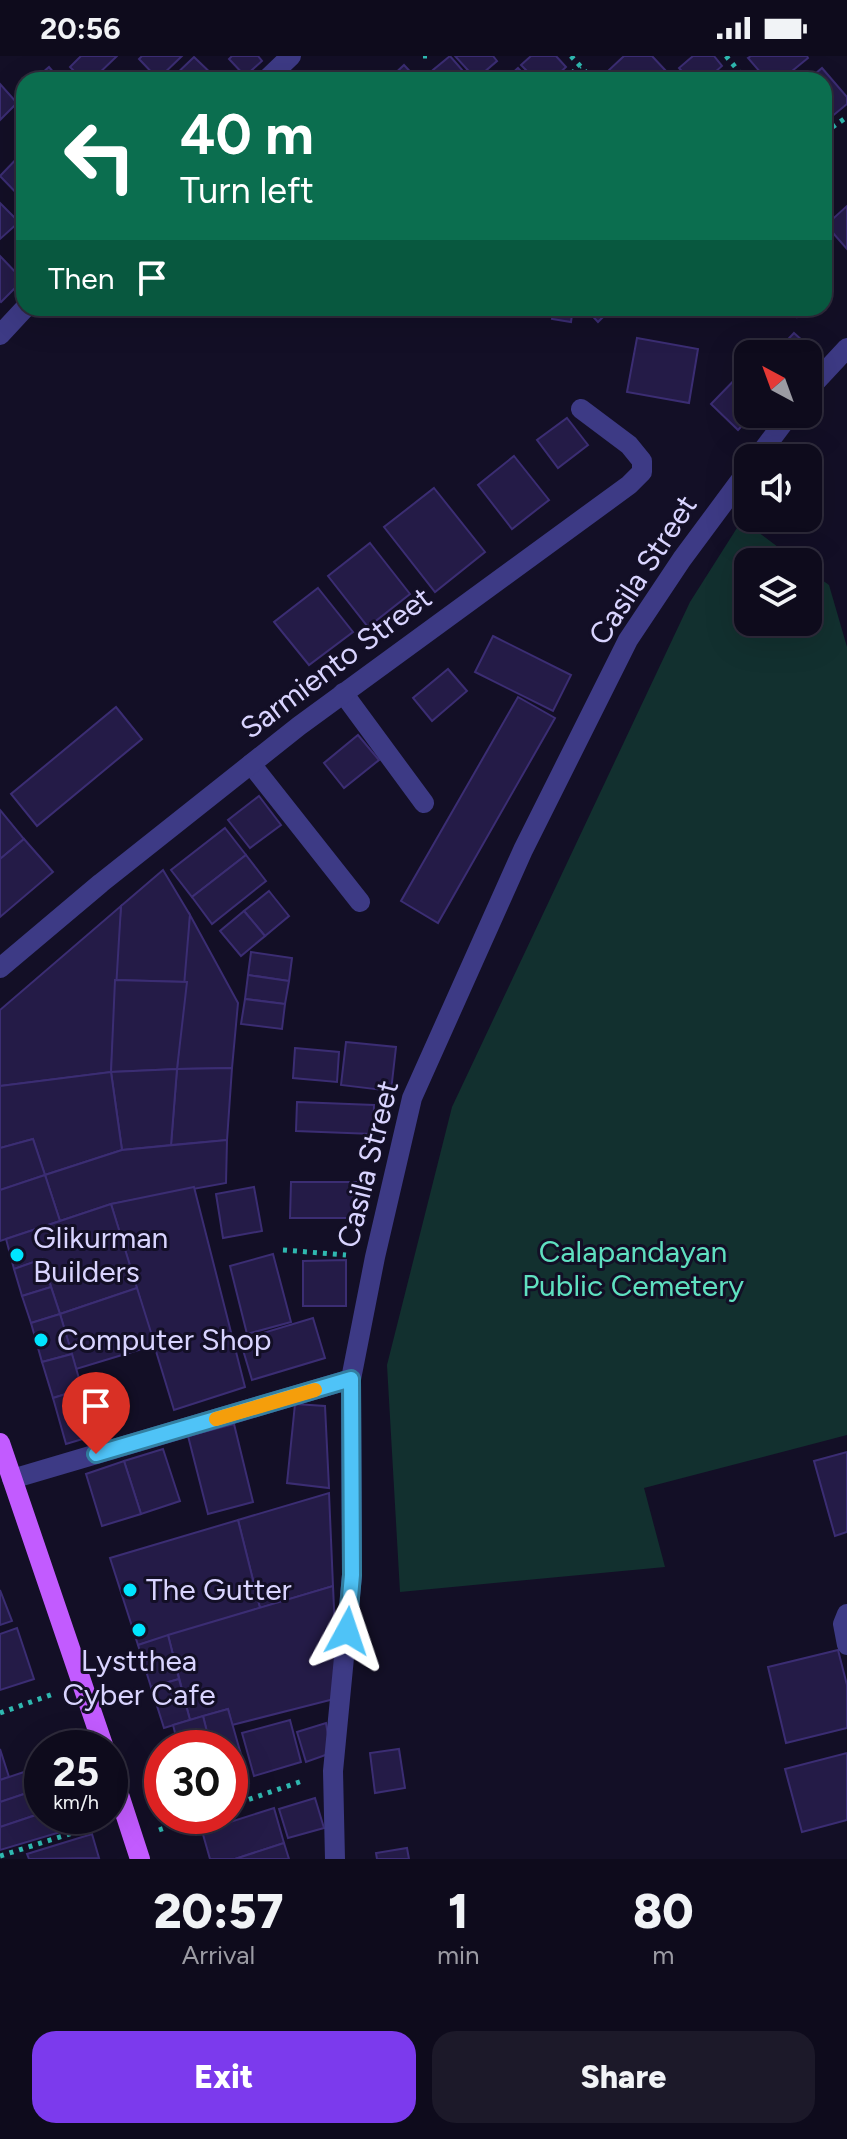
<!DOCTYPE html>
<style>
body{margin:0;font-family:Figtree,sans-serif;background:#1c1929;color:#f1f3f6;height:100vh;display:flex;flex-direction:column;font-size:30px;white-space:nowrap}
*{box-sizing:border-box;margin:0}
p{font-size:26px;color:#9b9ba3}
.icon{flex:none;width:44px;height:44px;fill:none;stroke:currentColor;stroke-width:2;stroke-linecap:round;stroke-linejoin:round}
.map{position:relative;height:1803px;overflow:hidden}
.details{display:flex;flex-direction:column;background:#0e0b1c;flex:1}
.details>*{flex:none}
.top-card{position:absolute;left:16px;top:16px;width:816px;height:244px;border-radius:24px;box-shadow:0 8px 32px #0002,0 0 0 2px #2e2b3b;background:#0b6e4f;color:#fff;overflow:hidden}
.needle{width:52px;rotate:319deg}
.tools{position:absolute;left:734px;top:284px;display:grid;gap:16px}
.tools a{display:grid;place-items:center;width:88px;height:88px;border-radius:16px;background:#0e0b1c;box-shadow:0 8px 32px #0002,0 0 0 2px #2e2b3b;font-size:40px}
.speed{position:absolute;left:24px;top:1674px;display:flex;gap:16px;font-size:40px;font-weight:700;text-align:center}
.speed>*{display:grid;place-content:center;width:104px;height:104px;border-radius:50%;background:#0e0b1c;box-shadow:0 8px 32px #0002,0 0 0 2px #2e2b3b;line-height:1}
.speed small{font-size:20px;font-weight:400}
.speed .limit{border:12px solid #d22;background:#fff;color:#111}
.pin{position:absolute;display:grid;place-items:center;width:68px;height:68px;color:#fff;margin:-82px -34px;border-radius:50% 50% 50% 0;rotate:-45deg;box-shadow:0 0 8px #0007}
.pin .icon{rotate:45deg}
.me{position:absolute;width:88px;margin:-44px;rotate:5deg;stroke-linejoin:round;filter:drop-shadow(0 0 6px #0008)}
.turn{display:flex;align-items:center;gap:28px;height:168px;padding:0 32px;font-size:36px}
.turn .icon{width:104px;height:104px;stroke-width:2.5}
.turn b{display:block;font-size:56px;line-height:68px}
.then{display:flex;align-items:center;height:76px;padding:0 32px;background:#0003;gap:16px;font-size:30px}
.eta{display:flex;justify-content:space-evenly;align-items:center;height:136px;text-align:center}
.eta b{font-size:48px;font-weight:800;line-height:56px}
.primary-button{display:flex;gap:16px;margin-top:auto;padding:16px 32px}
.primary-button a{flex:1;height:92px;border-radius:24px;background:#7c3aed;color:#fff;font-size:32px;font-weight:800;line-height:92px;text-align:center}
.primary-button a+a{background:#1c1929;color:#f1f3f6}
.status{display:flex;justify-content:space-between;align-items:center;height:56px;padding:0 40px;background:#0e0b1c;direction:ltr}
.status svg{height:22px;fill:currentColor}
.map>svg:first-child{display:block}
.green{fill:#12302f}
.building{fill:#241b47;stroke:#3b2d73;stroke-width:2}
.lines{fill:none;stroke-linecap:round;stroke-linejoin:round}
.path{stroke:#2fb8b0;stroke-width:5;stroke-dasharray:4 6;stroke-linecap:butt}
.minor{stroke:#3d3a85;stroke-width:20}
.major{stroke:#c25bff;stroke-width:20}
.route-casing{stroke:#337fa1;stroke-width:20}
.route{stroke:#4fc3f7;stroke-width:14}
.slow{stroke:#f59e0b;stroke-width:14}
.poi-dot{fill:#00e5ff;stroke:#130f26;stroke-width:3}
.labels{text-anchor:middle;stroke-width:6;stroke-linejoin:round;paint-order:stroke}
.street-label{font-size:30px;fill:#d9d4ff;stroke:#130f26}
.poi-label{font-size:30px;fill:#d9d4ff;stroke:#130f26;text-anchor:start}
.park-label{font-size:30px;fill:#5fe0c0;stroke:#130f26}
</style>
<div class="status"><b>20:56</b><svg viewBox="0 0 49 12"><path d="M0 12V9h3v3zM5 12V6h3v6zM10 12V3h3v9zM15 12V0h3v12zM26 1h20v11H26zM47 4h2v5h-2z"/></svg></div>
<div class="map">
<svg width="847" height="1803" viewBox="0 0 847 1803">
<rect width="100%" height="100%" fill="#130f26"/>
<polygon class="green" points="742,464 798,506 748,506 748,566 808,566 808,514 829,529 847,591 847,1379 644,1432 665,1511 400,1536 387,1309 452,1051 690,546"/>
<g class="building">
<polygon points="81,0 117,0 92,24 83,24 70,11"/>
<polygon points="142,0 182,0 158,23 139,3"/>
<polygon points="232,0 258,0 262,5 245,20 229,3"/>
<polygon points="450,0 470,23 469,24 441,24 433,14"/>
<polygon points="455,0 493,0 497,5 476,23"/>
<polygon points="531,0 556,0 566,11 552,24 536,24 521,9"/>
<polygon points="624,0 652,0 666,15 655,24 617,24 609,14"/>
<polygon points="693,0 714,0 722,10 706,24 690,24 679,12"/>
<polygon points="751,0 807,0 808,2 781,24 767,24 748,2"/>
<polygon points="194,1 218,24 170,24"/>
<polygon points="404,9 418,24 388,24"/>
<polygon points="49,11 60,24 34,24"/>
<polygon points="518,12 529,24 505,24"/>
<polygon points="822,12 847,41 847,48 824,67 824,24 808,24"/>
<polygon points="0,28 17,47 0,64"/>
<polygon points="24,95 24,145 0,120"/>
<polygon points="0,147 19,166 0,183"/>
<polygon points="847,150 847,193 826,169"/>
<polygon points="0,200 23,224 1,246 0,245"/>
<polygon points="554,252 573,252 571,266 552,263"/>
<polygon points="585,252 607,252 609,255 598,266"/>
<polygon points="789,252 807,252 797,261"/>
<polygon points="794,277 813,294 808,299 774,298"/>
<polygon points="637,282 698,293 689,347 627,336"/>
<polygon points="748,310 748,358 753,358 738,374 711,348"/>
<polygon points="567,362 588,389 558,412 537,384"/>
<polygon points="514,400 549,444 512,473 478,429"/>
<polygon points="434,432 485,496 435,536 384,471"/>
<polygon points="370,487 410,538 368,571 328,520"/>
<polygon points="318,532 353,576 309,609 274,566"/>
<polygon points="493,580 571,619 553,655 475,616"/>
<polygon points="448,613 467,635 432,665 413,642"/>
<polygon points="518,641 555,662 438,867 401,845"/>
<polygon points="116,651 142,683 37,770 11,738"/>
<polygon points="358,679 379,704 344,732 324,707"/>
<polygon points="259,740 281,769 250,792 228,764"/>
<polygon points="0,754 24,783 0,803"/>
<polygon points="225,772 246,799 192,841 171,814"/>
<polygon points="24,783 53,816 0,861 0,803"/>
<polygon points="246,799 266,825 212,868 192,841"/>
<polygon points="163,814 190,859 187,926 115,924 121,850"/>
<polygon points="269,835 289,860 265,880 244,855"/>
<polygon points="121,850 111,1016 0,1030 0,954"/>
<polygon points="244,855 265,880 241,900 220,875"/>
<polygon points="190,859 238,947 232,1012 177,1013"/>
<polygon points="251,896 292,902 289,925 248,919"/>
<polygon points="248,919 289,925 285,948 245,943"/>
<polygon points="115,924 187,926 177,1013 111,1016"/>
<polygon points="245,943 285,948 282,973 241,968"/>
<polygon points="346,986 396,991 391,1035 341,1029"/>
<polygon points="295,992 339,996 337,1026 293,1022"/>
<polygon points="232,1012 227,1084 171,1089 177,1013"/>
<polygon points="177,1013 171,1089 122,1094 111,1016"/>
<polygon points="111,1016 122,1094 45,1119 33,1083 0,1092 0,1030"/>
<polygon points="297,1046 374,1049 373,1078 296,1075"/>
<polygon points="33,1083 45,1119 0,1134 0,1092"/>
<polygon points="227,1084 226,1127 111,1148 60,1165 45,1119 122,1094"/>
<polygon points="45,1119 60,1165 0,1185 0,1134"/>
<polygon points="291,1126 360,1126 360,1162 290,1162"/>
<polygon points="194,1131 245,1331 174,1354 111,1148"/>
<polygon points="254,1131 262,1175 223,1182 216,1138"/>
<polygon points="111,1148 137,1232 60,1258 42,1203 14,1213 6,1183"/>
<polygon points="273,1198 291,1266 247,1278 230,1210"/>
<polygon points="42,1203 51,1231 22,1240 14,1213"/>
<polygon points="346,1204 346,1250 303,1250 303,1205"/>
<polygon points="51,1231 60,1258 31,1267 22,1240"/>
<polygon points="137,1232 155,1289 76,1313 60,1258"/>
<polygon points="60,1258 72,1298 42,1306 31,1267"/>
<polygon points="313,1262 325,1302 252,1324 240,1284"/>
<polygon points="72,1298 82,1333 53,1342 42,1306"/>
<polygon points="82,1333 96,1379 66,1388 53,1342"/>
<polygon points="295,1348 325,1350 329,1432 287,1427"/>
<polygon points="234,1368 253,1446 208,1458 188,1380"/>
<polygon points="163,1393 180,1445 141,1458 124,1405"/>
<polygon points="847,1396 847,1476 835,1480 814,1405"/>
<polygon points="124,1405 141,1458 102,1470 86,1418"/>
<polygon points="329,1437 333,1530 260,1552 238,1464"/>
<polygon points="238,1464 260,1552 138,1589 110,1502"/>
<polygon points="333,1530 338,1642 232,1669 228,1653 190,1664 168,1579"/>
<polygon points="0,1534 12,1565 0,1569"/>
<polygon points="17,1572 34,1623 0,1634 0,1578"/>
<polygon points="168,1579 179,1623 151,1631 138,1589"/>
<polygon points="838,1594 847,1629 847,1672 786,1687 768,1611"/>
<polygon points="179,1623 190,1664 164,1672 151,1631"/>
<polygon points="228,1653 240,1695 230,1698 230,1692 211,1692 203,1660"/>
<polygon points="203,1660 211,1692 179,1692 173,1669"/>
<polygon points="290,1664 301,1706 254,1720 242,1677"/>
<polygon points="326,1667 331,1697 306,1706 297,1676"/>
<polygon points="0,1693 9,1721 0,1724"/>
<polygon points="399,1693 405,1732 375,1737 370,1697"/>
<polygon points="240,1695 249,1727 230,1733 230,1698"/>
<polygon points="847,1697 847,1764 802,1776 785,1713"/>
<polygon points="42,1710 42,1732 0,1746 0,1724"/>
<polygon points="42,1732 42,1757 0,1771 0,1746"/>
<polygon points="315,1742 324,1772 288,1782 279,1753"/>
<polygon points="274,1752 284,1787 235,1803 210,1803 202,1775"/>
<polygon points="42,1757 42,1760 92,1760 94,1766 0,1794 0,1771"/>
<polygon points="92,1778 99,1802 29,1803 27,1798"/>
<polygon points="284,1787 289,1803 235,1803"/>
<polygon points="407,1792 409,1803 377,1803 376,1797"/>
</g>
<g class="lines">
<g class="path">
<polyline points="423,0 431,0"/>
<polyline points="571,0 593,24"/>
<polyline points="726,0 746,24"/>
<polyline points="564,24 580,10"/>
<polyline points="824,77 847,61"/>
<polyline points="283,1194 346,1199"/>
<polyline points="0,1657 56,1637"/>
<polyline points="230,1750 305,1724"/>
<polyline points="159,1774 199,1760"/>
<polyline points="0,1800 98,1769"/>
</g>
<g class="minor">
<polyline points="266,24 291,0"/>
<polyline points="0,279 25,252"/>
<polyline points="808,334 847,292"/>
<polyline points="757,402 790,358"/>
<polyline points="343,637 424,747"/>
<polyline points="251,708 360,846"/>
<polyline points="0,912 101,827 299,670 629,429 642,416 642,405 629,389 581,353"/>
<polyline points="12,1423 351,1323"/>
<polyline points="847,1558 843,1568 847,1589"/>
<polyline points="335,1803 333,1715 352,1519 351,1323 375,1201 412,1042 523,794 628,584 682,503 748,414"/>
</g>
<g class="major">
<polyline points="0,1387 104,1692"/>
<polyline points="110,1711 140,1803"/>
</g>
</g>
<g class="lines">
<defs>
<polyline id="route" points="96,1398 351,1323 352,1519 347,1575"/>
</defs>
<use href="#route" class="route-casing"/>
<use href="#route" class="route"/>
<polyline class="slow" points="216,1363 315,1334"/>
</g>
<g class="poi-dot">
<circle cx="17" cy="1199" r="8"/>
<circle cx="41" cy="1284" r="8"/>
<circle cx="130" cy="1534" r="8"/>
<circle cx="139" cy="1574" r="8"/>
</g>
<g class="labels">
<g class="street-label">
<text transform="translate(643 514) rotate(-57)" y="10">Casila Street</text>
<text transform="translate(336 607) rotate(-37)" y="10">Sarmiento Street</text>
<text transform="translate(368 1108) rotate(-76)" y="10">Casila Street</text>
</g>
<g class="poi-label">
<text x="33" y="1192">Glikurman<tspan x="33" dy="34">Builders</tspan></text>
<text x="57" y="1294">Computer Shop</text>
<text x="146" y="1544">The Gutter</text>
<text x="139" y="1615" text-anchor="middle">Lystthea<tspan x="139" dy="34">Cyber Cafe</tspan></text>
</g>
<g class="park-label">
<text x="633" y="1206">Calapandayan<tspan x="633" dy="34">Public Cemetery</tspan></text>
</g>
</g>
</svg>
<div class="tools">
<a><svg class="needle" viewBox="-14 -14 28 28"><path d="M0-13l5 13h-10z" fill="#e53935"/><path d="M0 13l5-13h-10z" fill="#9b9ba3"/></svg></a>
<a><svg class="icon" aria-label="sound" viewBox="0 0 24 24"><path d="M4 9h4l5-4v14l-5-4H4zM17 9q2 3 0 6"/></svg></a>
<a><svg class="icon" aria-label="layers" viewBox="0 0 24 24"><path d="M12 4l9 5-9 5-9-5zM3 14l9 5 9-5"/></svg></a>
</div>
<div class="speed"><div>25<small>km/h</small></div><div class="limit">30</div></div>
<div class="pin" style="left:96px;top:1398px;background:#d93025"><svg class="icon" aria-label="arrive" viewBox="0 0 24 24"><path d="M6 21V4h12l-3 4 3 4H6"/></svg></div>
<svg class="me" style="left:347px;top:1575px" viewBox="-20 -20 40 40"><path d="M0-17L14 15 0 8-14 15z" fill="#4fc3f7" stroke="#fff" stroke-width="4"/></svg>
<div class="top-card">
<div class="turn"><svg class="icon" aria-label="left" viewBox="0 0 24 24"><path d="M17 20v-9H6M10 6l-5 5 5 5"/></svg><div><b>40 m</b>Turn left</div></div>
<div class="then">Then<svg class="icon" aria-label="arrive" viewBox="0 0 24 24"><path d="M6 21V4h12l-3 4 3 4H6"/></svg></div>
</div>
</div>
<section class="details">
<div class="eta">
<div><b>20:57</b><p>Arrival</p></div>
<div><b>1</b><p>min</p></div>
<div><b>80</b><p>m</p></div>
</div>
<div class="primary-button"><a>Exit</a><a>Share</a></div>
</section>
